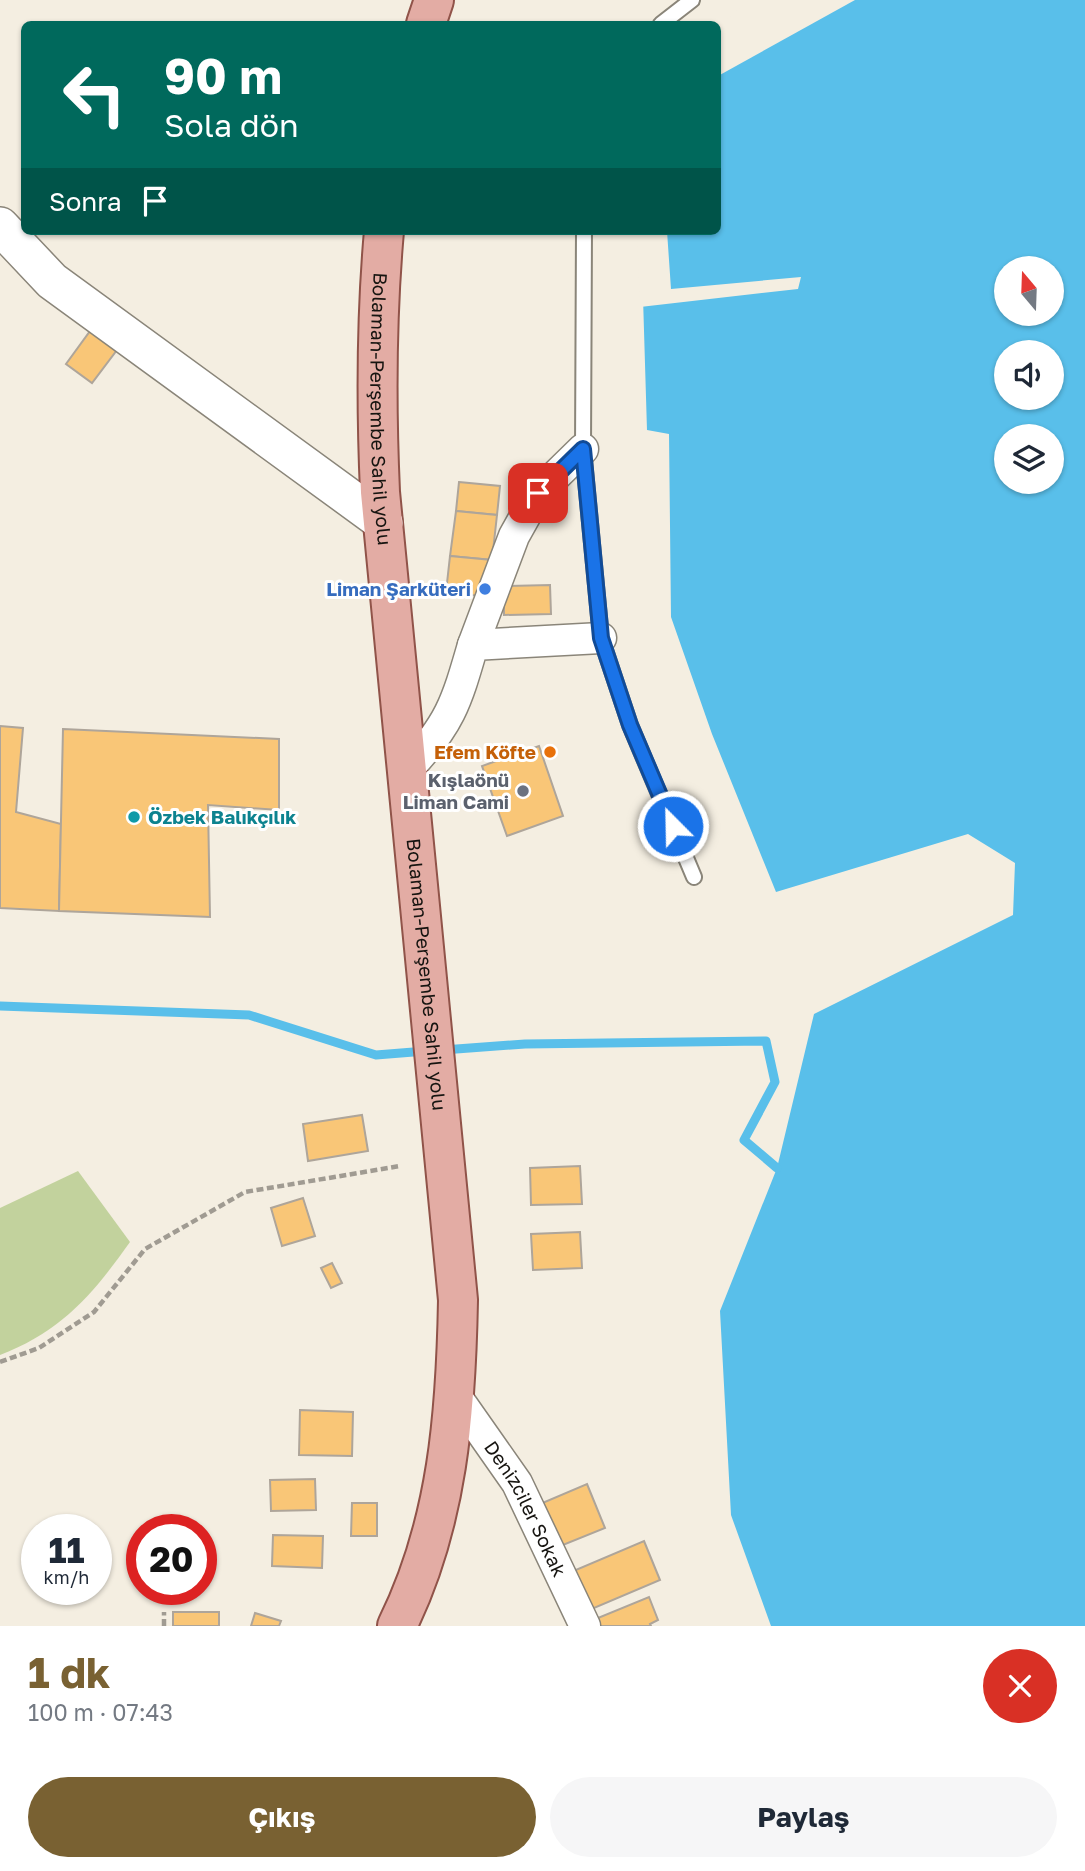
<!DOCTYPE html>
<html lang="tr">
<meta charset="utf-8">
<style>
body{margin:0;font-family:"Golos Text",sans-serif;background:#f6f6f7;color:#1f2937;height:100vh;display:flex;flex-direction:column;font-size:26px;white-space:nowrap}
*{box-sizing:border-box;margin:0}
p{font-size:23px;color:#747a83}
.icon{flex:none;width:38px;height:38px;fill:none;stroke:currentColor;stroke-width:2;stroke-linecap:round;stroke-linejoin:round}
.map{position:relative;height:1626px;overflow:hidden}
.side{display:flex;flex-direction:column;background:#fff;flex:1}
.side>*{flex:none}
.banner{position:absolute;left:21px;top:21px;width:700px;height:214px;border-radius:10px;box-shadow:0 2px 5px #0004;background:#00695c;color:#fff;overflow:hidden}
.needle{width:46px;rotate:341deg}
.controls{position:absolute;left:994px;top:256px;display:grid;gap:14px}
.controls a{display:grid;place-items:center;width:70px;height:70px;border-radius:50%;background:#fff;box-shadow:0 2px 5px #0004;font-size:35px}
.speed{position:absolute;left:21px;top:1514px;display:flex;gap:14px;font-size:35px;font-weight:700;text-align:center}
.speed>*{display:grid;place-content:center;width:91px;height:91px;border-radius:50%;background:#fff;box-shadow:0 2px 5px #0004;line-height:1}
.speed small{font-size:18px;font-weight:400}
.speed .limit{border:10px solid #d22;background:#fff;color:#111}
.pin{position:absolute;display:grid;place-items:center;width:60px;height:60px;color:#fff;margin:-30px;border-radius:14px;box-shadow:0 4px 10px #0006}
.me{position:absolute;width:77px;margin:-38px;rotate:337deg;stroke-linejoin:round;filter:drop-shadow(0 0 5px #0008)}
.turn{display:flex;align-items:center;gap:24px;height:147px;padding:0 28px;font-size:32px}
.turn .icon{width:91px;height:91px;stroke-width:2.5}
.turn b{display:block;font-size:49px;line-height:60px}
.then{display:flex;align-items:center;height:66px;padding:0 28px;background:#0003;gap:14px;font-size:26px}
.round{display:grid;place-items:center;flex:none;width:74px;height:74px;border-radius:37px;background:#f6f6f7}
.head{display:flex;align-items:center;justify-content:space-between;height:119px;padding:0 28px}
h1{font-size:42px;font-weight:700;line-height:52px;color:#796132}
.action{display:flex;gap:14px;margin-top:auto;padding:14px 28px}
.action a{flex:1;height:80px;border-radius:42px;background:#796132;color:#fff;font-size:28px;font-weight:700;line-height:80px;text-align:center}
.action a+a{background:#f6f6f7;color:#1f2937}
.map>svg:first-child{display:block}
.green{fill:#c2d29d}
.water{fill:#59bfea;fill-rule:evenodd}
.pier{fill:#f4eee1}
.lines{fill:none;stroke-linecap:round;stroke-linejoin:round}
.stream{stroke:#59bfea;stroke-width:9}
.building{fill:#f9c677;stroke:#aea59a;stroke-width:2}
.service-casing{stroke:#8a8579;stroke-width:18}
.minor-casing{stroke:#8a8579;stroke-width:33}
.tertiary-casing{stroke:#8a8579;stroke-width:40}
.primary-casing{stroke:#905349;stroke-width:42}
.path{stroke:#a09b92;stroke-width:4.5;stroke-dasharray:7 3.5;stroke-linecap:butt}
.service{stroke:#fff;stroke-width:14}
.minor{stroke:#fff;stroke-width:30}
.tertiary{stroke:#fff;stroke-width:37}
.primary{stroke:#e3aca4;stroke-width:38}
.route-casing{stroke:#114b97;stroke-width:18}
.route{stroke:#1a73e8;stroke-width:12}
.shop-dot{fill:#3f7fe0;stroke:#fff;stroke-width:2.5}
.food-dot{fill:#e8710a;stroke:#fff;stroke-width:2.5}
.worship-dot{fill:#6b7280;stroke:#fff;stroke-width:2.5}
.culture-dot{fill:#0f9aa8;stroke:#fff;stroke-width:2.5}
.labels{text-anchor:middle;stroke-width:6;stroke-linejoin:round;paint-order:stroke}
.street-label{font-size:19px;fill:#161410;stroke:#fff}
.shop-label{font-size:19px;font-weight:bold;fill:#366cbe;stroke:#fff;text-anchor:end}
.food-label{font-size:19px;font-weight:bold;fill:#c56008;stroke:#fff;text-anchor:end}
.worship-label{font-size:19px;font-weight:bold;fill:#5b616d;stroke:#fff;text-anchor:end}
.culture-label{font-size:19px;font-weight:bold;fill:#0d838f;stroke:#fff;text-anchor:start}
</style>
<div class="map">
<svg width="1085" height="1626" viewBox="0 0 1085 1626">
<rect width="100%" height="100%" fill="#f4eee1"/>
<path class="green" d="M78 1171 130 1242C93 1294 62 1331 0 1355V1208Z"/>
<path class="water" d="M754 0H1085V1626H771L731 1515 720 1311 777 1168 814 1014 1013 915 1015 863 968 834 776 892 712 734 671 617 669 434 647 430 641 231H718V31ZM1006 268H1052V313H1006ZM1006 352H1052V397H1006ZM1006 436H1052V481H1006Z"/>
<g class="pier">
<polygon points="749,0 855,0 718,76 718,27"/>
<polygon points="637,231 667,231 671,289 801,277 798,289 640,307"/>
</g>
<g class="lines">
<g class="stream">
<polyline points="0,1006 249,1015 376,1055 426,1051"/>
<polyline points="443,1050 525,1044 766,1041 775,1082 744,1140 777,1168"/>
</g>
</g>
<g class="building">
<polygon points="93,327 120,346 92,383 66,364"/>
<polygon points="459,482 500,486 497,515 456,511"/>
<polygon points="456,511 497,515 492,560 450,556"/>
<polygon points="450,556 492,560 488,597 446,592"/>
<polygon points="550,585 551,614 504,615 504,586"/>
<polygon points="0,726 23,728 16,812 61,824 59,911 0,908"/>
<polygon points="63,729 279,739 279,810 208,805 210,917 59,911"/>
<polygon points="539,746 563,816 507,836 482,766"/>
<polygon points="362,1115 368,1151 308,1161 303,1124"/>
<polygon points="580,1166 582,1204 531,1205 530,1168"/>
<polygon points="303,1198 315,1236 282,1246 271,1208"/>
<polygon points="580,1232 582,1268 533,1270 531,1234"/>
<polygon points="332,1263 342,1283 331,1288 321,1268"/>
<polygon points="300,1410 353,1412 352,1456 299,1455"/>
<polygon points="315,1479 316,1510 271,1511 270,1480"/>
<polygon points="587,1484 605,1528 558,1547 540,1504"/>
<polygon points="352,1503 377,1503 377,1536 351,1536"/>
<polygon points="273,1535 323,1536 322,1568 272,1566"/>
<polygon points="644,1541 660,1580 587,1611 571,1572"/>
<polygon points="649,1597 658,1620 650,1624 651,1626 596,1626 593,1620"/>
<rect x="173" y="1612" width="46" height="14"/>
<polygon points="255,1613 281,1621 279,1626 251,1626"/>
</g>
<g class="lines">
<defs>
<g id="service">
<polyline points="661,24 692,0"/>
<polyline points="584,231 583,449 601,638 630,725 694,877"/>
</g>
<g id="minor">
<polyline points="473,645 514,536 538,493 583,449"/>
<path d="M407 770C450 724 456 704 473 645L601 638"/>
<path id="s1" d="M456 1396 517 1483 585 1626"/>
</g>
<polyline id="tertiary" points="0,226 52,281 384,523"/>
<g id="primary">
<polyline points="426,24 434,0"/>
<path id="s2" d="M384 231C376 321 376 402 380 492L458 1300C456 1412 448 1523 397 1626"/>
</g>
</defs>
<use href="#service" class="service-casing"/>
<use href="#minor" class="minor-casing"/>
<use href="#tertiary" class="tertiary-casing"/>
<use href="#primary" class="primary-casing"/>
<g class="path">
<polyline points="0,1362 39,1348 94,1312 145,1249 245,1192 400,1166"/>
<polyline points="164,1626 164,1612"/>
</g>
<use href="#service" class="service"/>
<use href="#minor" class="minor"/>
<use href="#tertiary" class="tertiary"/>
<use href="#primary" class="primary"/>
</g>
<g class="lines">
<defs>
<polyline id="route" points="538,493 583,449 601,638 630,725 673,826"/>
</defs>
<use href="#route" class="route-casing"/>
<use href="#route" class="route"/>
</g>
<circle class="shop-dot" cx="485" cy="589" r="7"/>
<circle class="food-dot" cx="550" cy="752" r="7"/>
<circle class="worship-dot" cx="523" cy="791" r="7"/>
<circle class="culture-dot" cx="134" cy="817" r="7"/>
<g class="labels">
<g class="street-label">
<text dy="7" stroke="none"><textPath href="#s2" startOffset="178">Bolaman-Perşembe Sahil yolu</textPath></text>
<text dy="7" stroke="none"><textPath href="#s2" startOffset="746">Bolaman-Perşembe Sahil yolu</textPath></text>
<text dy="7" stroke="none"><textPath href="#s1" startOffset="133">Denizciler Sokak</textPath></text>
</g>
<g class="shop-label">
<text x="471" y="596">Liman Şarküteri</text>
</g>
<g class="food-label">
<text x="536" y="759">Efem Köfte</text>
</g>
<g class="worship-label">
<text x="509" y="787">Kışlaönü<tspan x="509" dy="22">Liman Cami</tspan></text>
</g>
<g class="culture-label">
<text x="148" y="824">Özbek Balıkçılık</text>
</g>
</g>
</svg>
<div class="controls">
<a><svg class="needle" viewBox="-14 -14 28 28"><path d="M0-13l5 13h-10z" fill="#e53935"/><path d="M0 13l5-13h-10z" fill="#747a83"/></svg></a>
<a><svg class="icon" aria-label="sound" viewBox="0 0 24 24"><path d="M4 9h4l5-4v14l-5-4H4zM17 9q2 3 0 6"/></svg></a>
<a><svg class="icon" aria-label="layers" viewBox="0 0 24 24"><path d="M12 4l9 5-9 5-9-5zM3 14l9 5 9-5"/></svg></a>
</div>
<div class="speed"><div>11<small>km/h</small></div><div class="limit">20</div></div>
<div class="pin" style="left:538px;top:493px;background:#d93025"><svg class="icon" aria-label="arrive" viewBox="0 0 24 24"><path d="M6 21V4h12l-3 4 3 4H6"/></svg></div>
<svg class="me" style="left:673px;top:826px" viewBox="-20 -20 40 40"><circle r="17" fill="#1a73e8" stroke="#fff" stroke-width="3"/><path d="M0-11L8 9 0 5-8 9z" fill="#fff"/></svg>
<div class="banner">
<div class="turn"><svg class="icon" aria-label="left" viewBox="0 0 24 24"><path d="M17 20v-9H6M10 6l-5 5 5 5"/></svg><div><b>90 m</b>Sola dön</div></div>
<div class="then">Sonra<svg class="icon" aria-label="arrive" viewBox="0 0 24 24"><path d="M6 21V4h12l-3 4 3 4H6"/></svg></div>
</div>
</div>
<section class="side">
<div class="head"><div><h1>1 dk</h1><p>100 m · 07:43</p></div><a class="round" style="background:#d93025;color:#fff"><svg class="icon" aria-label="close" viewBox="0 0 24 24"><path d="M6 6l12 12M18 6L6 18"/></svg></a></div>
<div class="action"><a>Çıkış</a><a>Paylaş</a></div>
</section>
